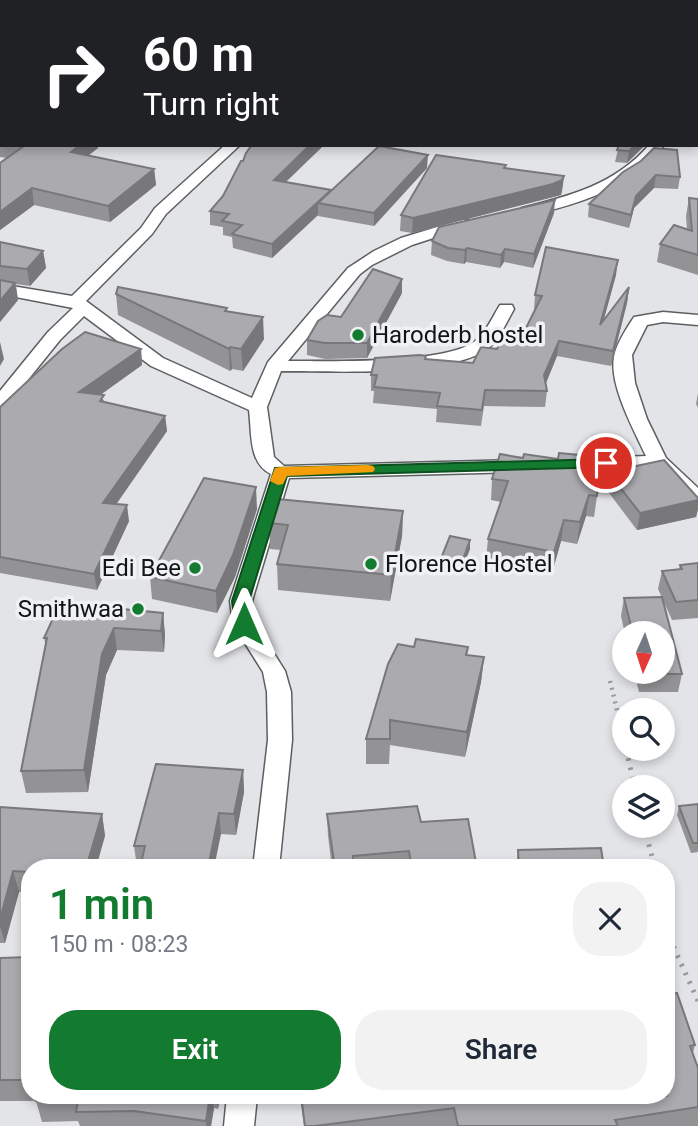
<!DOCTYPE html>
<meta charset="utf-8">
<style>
body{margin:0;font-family:Roboto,sans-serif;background:#f2f2f3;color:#1f2937;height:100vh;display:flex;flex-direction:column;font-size:26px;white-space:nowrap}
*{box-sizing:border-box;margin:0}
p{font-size:23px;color:#747a83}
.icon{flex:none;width:38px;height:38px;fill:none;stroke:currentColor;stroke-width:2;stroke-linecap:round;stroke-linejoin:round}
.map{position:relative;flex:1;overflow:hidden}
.panel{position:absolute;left:21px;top:859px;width:654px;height:245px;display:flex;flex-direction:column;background:#fff;border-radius:28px;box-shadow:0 4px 10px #0003}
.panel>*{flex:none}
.hud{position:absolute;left:0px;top:0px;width:698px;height:147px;box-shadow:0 4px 10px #0003;background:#202124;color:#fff;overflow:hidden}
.needle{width:46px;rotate:183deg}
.buttons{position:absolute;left:612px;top:621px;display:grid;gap:14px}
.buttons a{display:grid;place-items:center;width:63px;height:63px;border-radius:50%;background:#fff;box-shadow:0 4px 10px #0003;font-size:35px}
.pin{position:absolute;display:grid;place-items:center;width:60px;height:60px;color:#fff;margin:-30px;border:4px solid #fff;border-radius:50%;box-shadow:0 2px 7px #0007}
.me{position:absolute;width:77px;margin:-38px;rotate:0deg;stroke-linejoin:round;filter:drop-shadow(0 0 5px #0008)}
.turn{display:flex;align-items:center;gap:24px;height:147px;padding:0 28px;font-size:32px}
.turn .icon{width:91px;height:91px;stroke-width:2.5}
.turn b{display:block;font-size:49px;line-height:60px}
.round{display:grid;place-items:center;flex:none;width:74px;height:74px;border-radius:28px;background:#f2f2f3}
.headline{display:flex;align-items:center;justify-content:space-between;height:119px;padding:0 28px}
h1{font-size:42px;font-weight:600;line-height:52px;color:#137b2f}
.action{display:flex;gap:14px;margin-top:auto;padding:14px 28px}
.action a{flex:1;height:80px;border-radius:28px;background:#137b2f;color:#fff;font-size:28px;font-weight:600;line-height:80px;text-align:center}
.action a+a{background:#f2f2f3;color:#1f2937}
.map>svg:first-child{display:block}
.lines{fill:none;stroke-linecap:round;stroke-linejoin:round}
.minor-casing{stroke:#5c5f61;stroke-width:3}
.path-far1{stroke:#989a9c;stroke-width:4.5;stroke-dasharray:2 5;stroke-linecap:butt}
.path{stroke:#989a9c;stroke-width:5;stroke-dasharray:2.5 7;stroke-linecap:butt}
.minor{fill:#fff;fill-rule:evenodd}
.wall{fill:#939396}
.shaded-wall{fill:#78787a}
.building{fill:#ababaf;stroke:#78787a;stroke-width:2}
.route{fill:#137b2f;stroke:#0c501f;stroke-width:2}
.slow{fill:#f59e0b}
.poi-dot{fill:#137b2f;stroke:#eff1f4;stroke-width:2.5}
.labels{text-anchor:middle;stroke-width:7;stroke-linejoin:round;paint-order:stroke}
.poi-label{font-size:24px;fill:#131415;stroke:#eff1f4;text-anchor:start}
</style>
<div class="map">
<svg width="698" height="1126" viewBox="0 0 698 1126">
<rect width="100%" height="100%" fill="#e2e4e7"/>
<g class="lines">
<defs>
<g id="minor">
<polygon points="537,0 549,0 535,2"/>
<rect x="696" y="126" width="2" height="8"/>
<path d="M225 145H240L166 214 152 234 86 301 163 358 252 398 268 362 348 268 374 251 401 238 460 220H470L473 223 470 226 412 245 372 265 360 274 288 361C331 361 435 364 471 344 485 336 491 319 500 305H512L514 309C506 323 498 343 483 352 437 377 333 371 281 371L267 407 274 457 284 466 523 460 533 466 523 472 289 478 252 601 255 623 285 671 291 692 292 740 279 868H253L268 740 267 692 263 672 233 624 230 601 271 474C248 463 252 432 249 410L151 366 84 316 60 340 6 407 0 408V391L48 332 73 308 0 294V284L72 296 141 228 155 208Z"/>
<path d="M649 145H664C631 189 579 204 527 216L519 211 522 208C570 196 616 184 649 145Z"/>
<path d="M663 312 698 315V325L663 322 647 325 632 355 635 383 647 419 666 458 698 488V505L691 503 653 467 573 471 563 465 573 459 646 456C634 430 609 385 614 357 616 344 627 328 634 317Z"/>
<polygon points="227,1096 257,1096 254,1126 224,1126"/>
</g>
</defs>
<use href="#minor" class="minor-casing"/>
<polyline class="path-far1" points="610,681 623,735"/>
<g class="path">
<polyline points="622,733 625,744"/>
<polyline points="626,749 635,788"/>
<polyline points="644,826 655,868"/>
<polyline points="667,919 674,948 698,1001"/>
</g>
<use href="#minor" class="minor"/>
</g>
<g class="wall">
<polygon points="615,0 698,0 698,18 696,18 696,2 611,2"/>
<polygon points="698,62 698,97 696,96 696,64"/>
<polygon points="2,122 2,145 97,145 98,148 88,155 154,169 156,185 110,222 34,205 0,230 0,163 7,158 0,157 0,123"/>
<polygon points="252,145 322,145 322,147 286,182 331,191 427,168 374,226 318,216 318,215 272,258 233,248 232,237 223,235 223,227 210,225 210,211 223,196"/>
<polygon points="619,145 645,145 627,163 615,162"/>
<polygon points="506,168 564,176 562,191 561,195 412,233 400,231 401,215"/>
<polygon points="623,172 680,177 678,189 654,188 634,208 629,228 588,217 589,204"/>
<polygon points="689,198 698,199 698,275 657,262 660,244 687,229 686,216"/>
<polygon points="554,213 533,268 504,262 500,268 466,262 464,264 447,261 431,255 432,241"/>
<polygon points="0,242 43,251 46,268 30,286 16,284 18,300 0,322"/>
<polygon points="616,275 603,321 629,287 627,303 611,366 557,356 546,383 547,391 545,407 484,406 481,426 436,422 437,409 373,403 374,391 371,391 371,375 426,359 473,363 497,349 520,340 535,310 534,310 535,295"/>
<polygon points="402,293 367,358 325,359 307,355 307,340 341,317"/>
<polygon points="116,294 227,308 227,311 264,339 243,371 232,369 230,371 118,315"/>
<polygon points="141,349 142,365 100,395 105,402 165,416 167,431 116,504 129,521 97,590 0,573 0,407"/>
<polygon points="698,393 698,408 696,404"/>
<polygon points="608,472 698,498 698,509 696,517 637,530 606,489"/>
<polygon points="492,479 597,496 594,517 586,516 577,544 561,541 552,573 486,560 488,539 501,502 491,500"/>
<polygon points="257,509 235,577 217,613 152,599 150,577"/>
<polygon points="403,511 402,536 390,601 278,590 277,564 281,550 270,549 269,523"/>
<polygon points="470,549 460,574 439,570 440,561"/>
<polygon points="698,563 698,618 672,620 658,589 662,571 679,569 680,565"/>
<polygon points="662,597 682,674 678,692 639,692 634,672 663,672 663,634 625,634 621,616 624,598"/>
<polygon points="163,613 165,635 164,652 117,650 106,675 88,792 26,793 21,771 46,647 44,638"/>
<polygon points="414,647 468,647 467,655 484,657 481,682 465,757 390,745 389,764 366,764 366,739"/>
<polygon points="243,770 244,792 236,835 221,834 140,867 137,867 134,846"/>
<polygon points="698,804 698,852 691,853 677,815 679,806"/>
<polygon points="0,807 102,814 105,836 30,868 30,893 19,892 5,943 0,943"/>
<polygon points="327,814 421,822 477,868 332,868 328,836"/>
<polygon points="518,850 604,868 516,868"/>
<polygon points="30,957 30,1096 220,1096 218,1109 214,1108 211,1126 80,1126 78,1121 42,1122 36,1101 0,1101 0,958"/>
<polygon points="672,994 695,1045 693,1053 698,1068 698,1126 304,1126 300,1096 527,1096 528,1100 667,1096"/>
</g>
<g class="shaded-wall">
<polygon points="80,145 97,145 98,148 74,167 71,152"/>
<polygon points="310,145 322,145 322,147 274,193 274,180"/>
<polygon points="635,145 645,145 627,163 629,151"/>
<polygon points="428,155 427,168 374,226 374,213"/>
<polygon points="154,169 156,185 110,222 108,206"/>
<polygon points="656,175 654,188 634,208 629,228 631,215 636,196"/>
<polygon points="564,176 562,191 561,195 412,233 413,218"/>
<polygon points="32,188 34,205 0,230 0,212"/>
<polygon points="331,190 318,203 318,215 272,258 272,244"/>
<polygon points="555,200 554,213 533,268 534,254"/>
<polygon points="467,248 466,262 464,264 465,250"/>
<polygon points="505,249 504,262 500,268 501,255"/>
<polygon points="43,251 46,268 30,286 27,269"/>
<polygon points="618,260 616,275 598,341 600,325"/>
<polygon points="402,279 402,293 367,358 367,343"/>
<polygon points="15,283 18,300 0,322 0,301"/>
<polygon points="629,287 627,303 611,366 613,351"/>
<polygon points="263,317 264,339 243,371 241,349"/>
<polygon points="559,341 557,356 543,390 544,375"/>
<polygon points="0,342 4,359 0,366"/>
<polygon points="230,347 232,369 230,371 229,349"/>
<polygon points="141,349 142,365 82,408 79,392"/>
<polygon points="165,416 167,431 106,519 103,503"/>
<polygon points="256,487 257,509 235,577 217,613 216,591"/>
<polygon points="589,495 586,516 577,544 580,522"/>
<polygon points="698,500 698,509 696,517 637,530 640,513"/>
<polygon points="127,505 129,521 97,590 94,574"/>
<polygon points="403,511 402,536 390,601 391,575"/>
<polygon points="564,520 561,541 552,573 554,552"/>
<polygon points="470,540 470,549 460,574 461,565"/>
<polygon points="163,613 165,635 164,652 161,631"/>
<polygon points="114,628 117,650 106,675 88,792 84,770 102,654"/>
<polygon points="484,657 481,682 465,757 467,732"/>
<polygon points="243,770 244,792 236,835 234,814"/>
<polygon points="219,813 221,834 214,868 208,868"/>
<polygon points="102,814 105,836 96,868 86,868"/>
<polygon points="13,871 19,892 5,943 0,926 0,919"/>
<polygon points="210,1096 212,1096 214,1108 211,1126 206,1126 206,1121"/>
<polygon points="216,1096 220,1096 218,1109"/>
</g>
<g class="building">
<polygon points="615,0 657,0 655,2 611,2"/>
<polygon points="677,0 698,0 698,6 696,5 696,2 683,2"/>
<polygon points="698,62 698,84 696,83 696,64"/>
<polygon points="2,122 2,142 0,142 0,123"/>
<polygon points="20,145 80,145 71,152 154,169 108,206 32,188 0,212 0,163 24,146"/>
<polygon points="252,145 310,145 274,180 331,190 272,244 232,234 242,225 222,221 229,214 210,211 223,196 241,161 243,161 246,153"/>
<polygon points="619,145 635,145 629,151 617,150"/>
<polygon points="379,146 428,155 374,213 318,203"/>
<polygon points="654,148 677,150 680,177 656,175 636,196 631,215 589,204 623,172 641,161"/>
<polygon points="436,155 506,165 504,168 564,176 562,180 553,184 413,218 401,215"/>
<polygon points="689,198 698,199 698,255 660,244 674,225 692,231"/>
<polygon points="555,200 534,254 505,249 501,255 467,248 465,250 448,248 432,241 439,227"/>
<polygon points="0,242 43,251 27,269 0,266"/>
<polygon points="546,247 618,260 600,325 629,287 613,351 559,341 544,375 547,391 485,390 482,410 437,406 440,393 374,387 377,375 371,375 375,358 420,355 426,356 425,359 473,363 481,347 497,349 503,337 520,340 542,296 535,295"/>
<polygon points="373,269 402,279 367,343 325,343 307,340 318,321 327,315 341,317"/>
<polygon points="0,280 15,283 0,301"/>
<polygon points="118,287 227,308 225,311 263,317 241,349 230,347 229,349 116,294"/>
<polygon points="85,332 141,349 79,392 104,395 100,401 165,416 103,503 127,505 94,574 0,557 0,407 62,349"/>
<polygon points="559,453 600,457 597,496 589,495 580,522 564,520 554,552 488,539 508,481 492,479 500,454 523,458 524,454 558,459"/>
<polygon points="664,460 698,498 698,500 640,513 608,472"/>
<polygon points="204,478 256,487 233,555 216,591 150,577"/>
<polygon points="277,499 403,511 391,575 277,564 288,525 269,523"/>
<polygon points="450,536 470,540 461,565 440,561"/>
<polygon points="698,563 698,600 676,602 662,571 682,569 680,565"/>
<polygon points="662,597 682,674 642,674 642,672 663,672 663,634 633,634 624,598"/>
<polygon points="60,603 163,613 161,631 114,628 102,654 84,770 21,771 47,638 44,638"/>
<polygon points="416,639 468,647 466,655 484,657 467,732 390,720 390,739 366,739 388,664 398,644 414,647"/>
<polygon points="156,764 243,770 234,814 219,813 208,868 140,868 145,846 134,846"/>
<polygon points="698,804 698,843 693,843 679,806"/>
<polygon points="417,806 421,822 468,819 477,868 412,868 409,851 353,856 353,868 335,868 327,814"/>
<polygon points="0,807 102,814 86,868 30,868 30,872 13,871 0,919"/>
<polygon points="601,848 604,868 519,868 518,850"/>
<polygon points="30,957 30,1080 0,1080 0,958"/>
<polygon points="667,978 672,994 677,993 695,1045 690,1046 698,1068 698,1107 615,1120 618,1126 458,1126 454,1108 315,1126 305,1126 301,1096 527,1096 528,1100 565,1096 667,1096"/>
<polygon points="37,1096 210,1096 206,1121 134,1111 76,1112 78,1100 36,1101"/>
</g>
<polygon class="route" points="606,459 613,463 611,467 287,476 249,601 252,624 244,629 235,624 232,601 275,468"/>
<polygon class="slow" points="368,465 373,466 375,469 373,472 287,476 283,484 278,485 270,481 275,468 281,467"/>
<g class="poi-dot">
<circle cx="358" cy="335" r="7"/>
<circle cx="371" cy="564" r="7"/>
<circle cx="195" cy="568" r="7"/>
<circle cx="138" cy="609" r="7"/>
</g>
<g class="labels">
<g class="poi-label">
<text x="372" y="343">Haroderb hostel</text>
<text x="385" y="572">Florence Hostel</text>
<text x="181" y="576" text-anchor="end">Edi Bee</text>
<text x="124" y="617" text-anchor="end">Smithwaa</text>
</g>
</g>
</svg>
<div class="buttons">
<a><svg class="needle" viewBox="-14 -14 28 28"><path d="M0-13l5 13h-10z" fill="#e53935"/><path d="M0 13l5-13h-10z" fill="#747a83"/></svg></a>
<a><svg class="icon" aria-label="search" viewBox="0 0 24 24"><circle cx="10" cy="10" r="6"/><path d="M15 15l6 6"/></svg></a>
<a><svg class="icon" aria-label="layers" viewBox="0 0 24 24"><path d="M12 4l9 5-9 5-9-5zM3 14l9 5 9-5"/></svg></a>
</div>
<div class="pin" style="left:606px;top:463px;background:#d93025"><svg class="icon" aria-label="arrive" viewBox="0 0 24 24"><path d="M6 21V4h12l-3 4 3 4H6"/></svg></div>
<svg class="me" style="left:244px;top:624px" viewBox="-20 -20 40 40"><path d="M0-17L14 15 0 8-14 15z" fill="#137b2f" stroke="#fff" stroke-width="4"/></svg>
<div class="hud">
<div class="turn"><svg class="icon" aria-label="right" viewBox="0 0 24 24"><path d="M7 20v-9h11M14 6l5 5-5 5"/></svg><div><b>60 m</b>Turn right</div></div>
</div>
<section class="panel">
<div class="headline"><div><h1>1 min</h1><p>150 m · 08:23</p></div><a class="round"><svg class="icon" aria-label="close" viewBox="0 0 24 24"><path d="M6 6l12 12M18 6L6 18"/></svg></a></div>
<div class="action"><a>Exit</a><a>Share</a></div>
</section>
</div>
